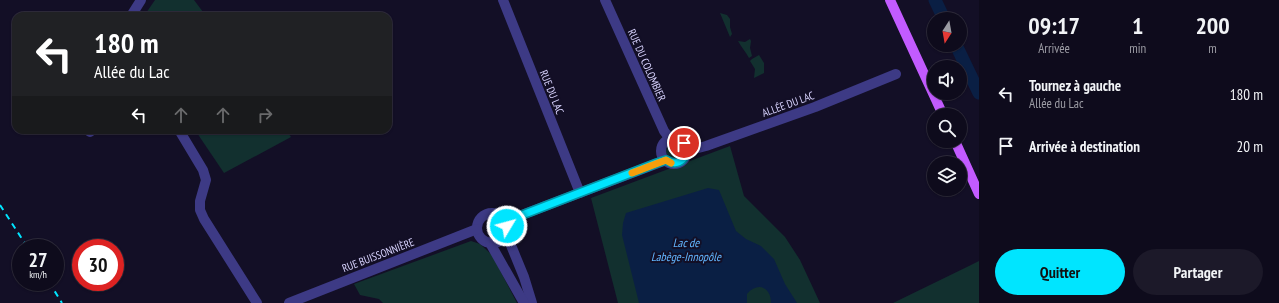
<!DOCTYPE html>
<html lang="fr">
<meta charset="utf-8">
<style>
body{margin:0;font-family:"PT Sans Narrow",sans-serif;background:#1c1929;color:#f1f3f6;height:100vh;display:flex;flex-direction:column;font-size:15px;white-space:nowrap}
*{box-sizing:border-box;margin:0}
p{font-size:13px;color:#9b9ba3}
.icon{flex:none;width:22px;height:22px;fill:none;stroke:currentColor;stroke-width:2;stroke-linecap:round;stroke-linejoin:round}
.map{position:relative;flex:1;overflow:hidden}
.drawer{display:flex;flex-direction:column;background:#0e0b1c;width:300px}
.drawer>*{flex:none}
.top-card{position:absolute;left:12px;top:12px;width:380px;height:122px;border-radius:12px;box-shadow:0 1px 3px #0004,0 0 0 1px #2e2b3b;background:#202124;color:#fff;overflow:hidden}
.needle{width:26px;rotate:191deg}
.buttons{position:absolute;left:927px;top:12px;display:grid;gap:8px}
.buttons a{display:grid;place-items:center;width:40px;height:40px;border-radius:50%;background:#0e0b1c;box-shadow:0 1px 3px #0004,0 0 0 1px #2e2b3b;font-size:20px}
.speed{position:absolute;left:12px;top:239px;display:flex;gap:8px;font-size:20px;font-weight:700;text-align:center}
.speed>*{display:grid;place-content:center;width:52px;height:52px;border-radius:50%;background:#0e0b1c;box-shadow:0 1px 3px #0004,0 0 0 1px #2e2b3b;line-height:1}
.speed small{font-size:10px;font-weight:400}
.speed .limit{border:6px solid #d22;background:#fff;color:#111}
.pin{position:absolute;display:grid;place-items:center;width:34px;height:34px;color:#fff;margin:-17px;border:2px solid #fff;border-radius:50%;box-shadow:0 1px 4px #0007}
.me{position:absolute;width:44px;margin:-22px;rotate:53deg;stroke-linejoin:round;filter:drop-shadow(0 0 3px #0008)}
.turn{display:flex;align-items:center;gap:14px;height:84px;padding:0 16px;font-size:18px}
.turn .icon{width:52px;height:52px;stroke-width:2.5}
.turn b{display:block;font-size:28px;line-height:34px}
.lanes{display:flex;align-items:center;height:38px;padding:0 16px;background:#0003;justify-content:center;gap:20px;direction:ltr}
.lanes .off{opacity:.35}
.eta{display:flex;justify-content:space-evenly;align-items:center;height:68px;text-align:center}
.eta b{font-size:24px;font-weight:600;line-height:28px}
.action{display:flex;gap:8px;margin-top:auto;padding:8px 16px}
.action a{flex:1;height:46px;border-radius:24px;background:#00e5ff;color:#111;font-size:16px;font-weight:600;line-height:46px;text-align:center}
.action a+a{background:#1c1929;color:#f1f3f6}
ul{padding:0;list-style:none}
li{display:flex;align-items:center;gap:12px;height:52px;padding:0 16px}
li div{flex:1}
li b{display:block;font-size:15px}
li em{font-style:normal}
main{display:flex;flex:1;min-height:0}
.map>svg:first-child{display:block}
.green{fill:#12302f}
.water{fill:#0a1f44}
.lines{fill:none;stroke-linecap:round;stroke-linejoin:round}
.river{stroke:#0a1f44;stroke-width:13}
.minor{stroke:#3d3a85;stroke-width:10}
.major{stroke:#c25bff;stroke-width:10}
.rail{stroke:#00e5ff;stroke-width:2;stroke-dasharray:6 5;stroke-linecap:butt}
.route-casing{stroke:#0095a6;stroke-width:10}
.route{stroke:#00e5ff;stroke-width:7}
.slow{stroke:#f59e0b;stroke-width:7}
.labels{text-anchor:middle;stroke-width:4;stroke-linejoin:round;paint-order:stroke}
.street-label{font-size:11px;fill:#d9d4ff;stroke:#130f26}
.water-label{font-size:12px;font-style:italic;fill:#62b6ff;stroke:#130f26}
</style>
<main>
<div class="map">
<svg width="979" height="303" viewBox="0 0 979 303">
<rect width="100%" height="100%" fill="#130f26"/>
<g class="green">
<polygon points="155,0 194,0 206,16 144,16"/>
<polygon points="720,13 727,15 730,19 730,27 732,34 730,37"/>
<path d="M750 39 751 41 750 48 752 56 749 58C746 52 741 47 738 41L745 42Z"/>
<polygon points="759,55 764,63 764,73 754,78 755,69 750,61 752,59"/>
<polygon points="195,130 286,130 291,137 224,173"/>
<circle cx="673" cy="151" r="7"/>
<polygon points="730,146 744,196 785,237 800,260 820,303 618,303 591,198"/>
<polygon points="471,241 480,244 492,255 517,303 383,303 379,299 360,295 354,284"/>
<polygon points="979,261 979,303 893,303 971,265"/>
</g>
<path class="water" d="M708 188 719 190 736 231 746 239 761 246 774 259 785 284 797 303H771C771 286 757 282 747 294V303H639L622 235 623 223 626 213Z"/>
<g class="lines">
<g class="river">
<polyline points="935,0 944,19"/>
<polyline points="956,45 979,93"/>
</g>
<g class="minor">
<polyline points="503,0 580,193"/>
<polyline points="605,0 664,131 670,139"/>
<polyline points="131,16 141,0"/>
<polyline points="179,130 203,170 206,180 200,201 200,210 204,219 257,303"/>
<polyline points="90,132 90,130"/>
<circle cx="674" cy="151" r="13"/>
<polyline points="687,151 706,146 815,107 896,74"/>
<circle cx="492" cy="228" r="15"/>
<polyline points="506,221 666,160"/>
<polyline points="506,234 508,238 524,277 532,303"/>
<polyline points="490,243 524,303"/>
<polyline points="289,303 477,229"/>
</g>
<g class="major">
<polyline points="890,0 943,115"/>
<polyline points="955,141 979,194"/>
</g>
<g class="rail">
<polyline points="0,205 28,248"/>
<polyline points="49,282 62,303"/>
</g>
</g>
<g class="lines">
<defs>
<path id="route" d="M507 226 506 221 509 220 657 163 666 160C678 168 691 157 684 143"/>
</defs>
<use href="#route" class="route-casing"/>
<use href="#route" class="route"/>
<polyline class="slow" points="632,173 666,160 671,163"/>
</g>
<g class="labels">
<g class="street-label">
<text transform="translate(647 65) rotate(66)" y="4">RUE DU COLOMBIER</text>
<text transform="translate(552 92) rotate(68)" y="4">RUE DU LAC</text>
<text transform="translate(788 104) rotate(-20)" y="4">ALLÉE DU LAC</text>
<text transform="translate(378 255) rotate(-21)" y="4">RUE BUISSONNIÈRE</text>
</g>
<g class="water-label">
<text x="686" y="247">Lac de<tspan x="686" dy="14">Labège-Innopôle</tspan></text>
</g>
</g>
</svg>
<div class="buttons">
<a><svg class="needle" viewBox="-14 -14 28 28"><path d="M0-13l5 13h-10z" fill="#e53935"/><path d="M0 13l5-13h-10z" fill="#9b9ba3"/></svg></a>
<a><svg class="icon" aria-label="sound" viewBox="0 0 24 24"><path d="M4 9h4l5-4v14l-5-4H4zM17 9q2 3 0 6"/></svg></a>
<a><svg class="icon" aria-label="search" viewBox="0 0 24 24"><circle cx="10" cy="10" r="6"/><path d="M15 15l6 6"/></svg></a>
<a><svg class="icon" aria-label="layers" viewBox="0 0 24 24"><path d="M12 4l9 5-9 5-9-5zM3 14l9 5 9-5"/></svg></a>
</div>
<div class="speed"><div>27<small>km/h</small></div><div class="limit">30</div></div>
<div class="pin" style="left:684px;top:143px;background:#d93025"><svg class="icon" aria-label="arrive" viewBox="0 0 24 24"><path d="M6 21V4h12l-3 4 3 4H6"/></svg></div>
<svg class="me" style="left:507px;top:226px" viewBox="-20 -20 40 40"><circle r="17" fill="#00e5ff" stroke="#fff" stroke-width="3"/><path d="M0-11L8 9 0 5-8 9z" fill="#fff"/></svg>
<div class="top-card">
<div class="turn"><svg class="icon" aria-label="left" viewBox="0 0 24 24"><path d="M17 20v-9H6M10 6l-5 5 5 5"/></svg><div><b>180 m</b>Allée du Lac</div></div>
<div class="lanes"><svg class="icon" aria-label="left" viewBox="0 0 24 24"><path d="M17 20v-9H6M10 6l-5 5 5 5"/></svg><svg class="icon off" aria-label="ahead" viewBox="0 0 24 24"><path d="M12 20V5M6 11l6-6 6 6"/></svg><svg class="icon off" aria-label="ahead" viewBox="0 0 24 24"><path d="M12 20V5M6 11l6-6 6 6"/></svg><svg class="icon off" aria-label="right" viewBox="0 0 24 24"><path d="M7 20v-9h11M14 6l5 5-5 5"/></svg></div>
</div>
</div>
<section class="drawer">
<div class="eta">
<div><b>09:17</b><p>Arrivée</p></div>
<div><b>1</b><p>min</p></div>
<div><b>200</b><p>m</p></div>
</div>
<ul>
<li><svg class="icon" aria-label="left" viewBox="0 0 24 24"><path d="M17 20v-9H6M10 6l-5 5 5 5"/></svg><div><b>Tournez à gauche</b><p>Allée du Lac</p></div><em>180 m</em></li>
<li><svg class="icon" aria-label="arrive" viewBox="0 0 24 24"><path d="M6 21V4h12l-3 4 3 4H6"/></svg><div><b>Arrivée à destination</b></div><em>20 m</em></li>
</ul>
<div class="action"><a>Quitter</a><a>Partager</a></div>
</section>
</main>
